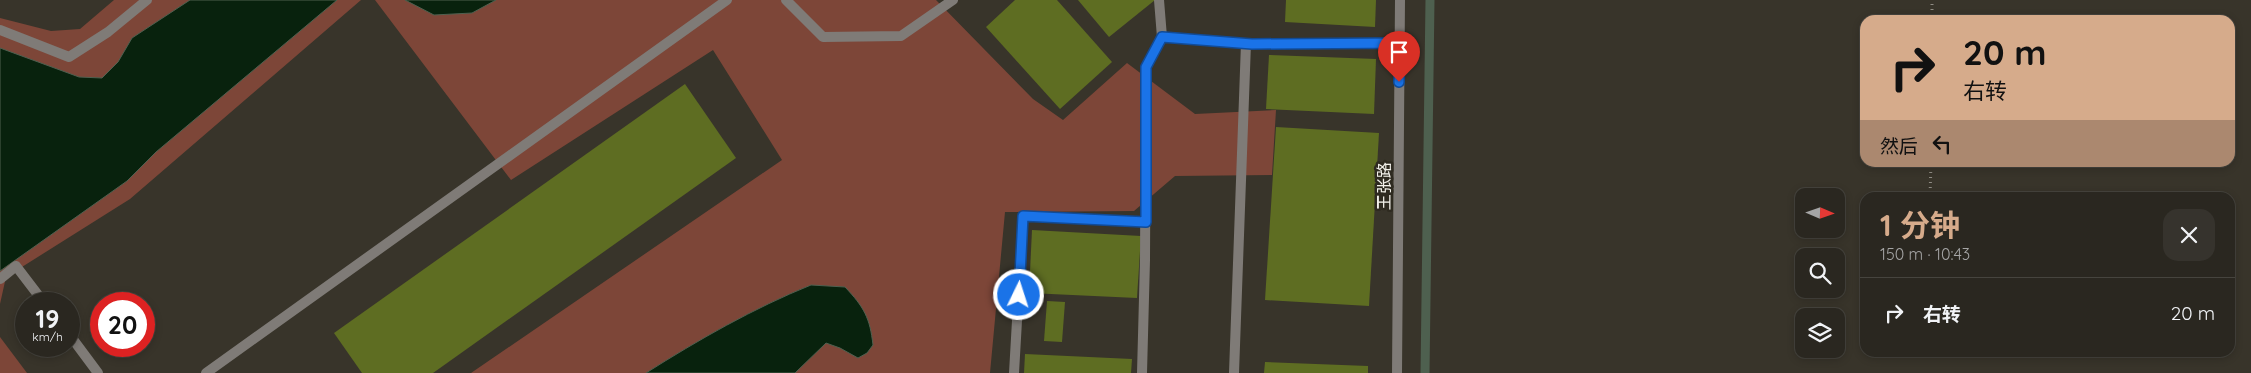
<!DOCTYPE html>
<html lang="zh">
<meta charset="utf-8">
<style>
body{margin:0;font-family:Quicksand,"Noto Sans SC",sans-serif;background:#36332d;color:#f1f3f6;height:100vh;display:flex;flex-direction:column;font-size:19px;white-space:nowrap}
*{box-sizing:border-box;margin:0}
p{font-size:16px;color:#a5a5a5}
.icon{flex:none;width:28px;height:28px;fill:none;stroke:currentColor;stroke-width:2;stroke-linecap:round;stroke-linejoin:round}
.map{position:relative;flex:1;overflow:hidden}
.drawer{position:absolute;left:1860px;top:192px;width:375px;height:165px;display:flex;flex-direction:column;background:#2a2720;border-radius:15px;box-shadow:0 2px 8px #0003,0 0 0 1px #46443e}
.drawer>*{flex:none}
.banner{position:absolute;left:1860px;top:15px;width:375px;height:152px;border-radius:15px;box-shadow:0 2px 8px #0003,0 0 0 1px #46443e;background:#d6ab8b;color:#111;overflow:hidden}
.needle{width:32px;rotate:92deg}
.tools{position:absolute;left:1795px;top:188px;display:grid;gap:10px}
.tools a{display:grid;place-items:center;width:50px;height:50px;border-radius:10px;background:#2a2720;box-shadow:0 2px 8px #0003,0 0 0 1px #46443e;font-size:25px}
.speed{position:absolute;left:15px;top:292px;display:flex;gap:10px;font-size:25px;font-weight:700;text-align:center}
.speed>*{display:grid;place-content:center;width:65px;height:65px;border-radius:50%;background:#2a2720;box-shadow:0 2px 8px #0003,0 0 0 1px #46443e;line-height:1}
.speed small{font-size:12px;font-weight:400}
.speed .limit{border:8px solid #d22;background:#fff;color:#111}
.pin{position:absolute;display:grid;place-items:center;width:42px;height:42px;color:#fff;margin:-51px -21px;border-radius:50% 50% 50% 0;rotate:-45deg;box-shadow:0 0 5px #0007}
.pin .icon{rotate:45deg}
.me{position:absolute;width:55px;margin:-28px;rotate:4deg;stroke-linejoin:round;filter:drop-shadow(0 0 4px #0008)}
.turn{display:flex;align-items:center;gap:18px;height:105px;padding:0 20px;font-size:22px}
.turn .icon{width:65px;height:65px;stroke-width:2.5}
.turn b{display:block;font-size:35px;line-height:42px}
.then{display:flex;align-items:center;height:48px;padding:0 20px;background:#0003;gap:10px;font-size:19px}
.round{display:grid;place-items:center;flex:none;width:52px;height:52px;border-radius:15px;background:#36332d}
.headline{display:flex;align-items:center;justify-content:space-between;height:85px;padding:0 20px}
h1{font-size:30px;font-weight:700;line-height:38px;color:#d6ab8b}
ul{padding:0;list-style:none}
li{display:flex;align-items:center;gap:15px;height:70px;padding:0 20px;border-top:1px solid #46443e}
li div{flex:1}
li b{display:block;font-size:19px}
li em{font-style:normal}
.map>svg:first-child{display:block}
.green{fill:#7d4638}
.water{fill:#08220d;stroke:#4e604f}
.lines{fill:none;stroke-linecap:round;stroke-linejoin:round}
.stream{stroke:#4e604f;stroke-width:9}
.building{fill:#5e6d22}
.path{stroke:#8f8c84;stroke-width:3;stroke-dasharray:1 4;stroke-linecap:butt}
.service{stroke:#7f7b77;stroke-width:10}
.minor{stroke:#7f7b77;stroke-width:10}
.route-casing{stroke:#114b97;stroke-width:12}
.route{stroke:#1a73e8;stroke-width:9}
.labels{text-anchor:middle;stroke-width:5;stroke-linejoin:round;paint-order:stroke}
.street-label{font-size:16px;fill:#f3f1ea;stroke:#2e2a20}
</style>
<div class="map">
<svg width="2251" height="373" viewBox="0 0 2251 373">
<rect width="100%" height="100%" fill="#38342a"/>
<g class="green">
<polygon points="114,0 361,0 130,199 6,277 0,304 0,18 51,31 80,29"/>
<polygon points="375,0 936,0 1033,99 1063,120 1127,63 1195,114 1276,110 1272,175 1175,176 1134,211 1005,212 990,373 471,373 782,160 713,50 511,180"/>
<polygon points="0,337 27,373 0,373"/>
</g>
<g class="water">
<polygon points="190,0 337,0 156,152 127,181 0,271 0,48 79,77 102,78 118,62 132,38"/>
<polygon points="405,0 496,0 472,13 434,15"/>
<path d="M811 285 845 287C864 307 870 318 873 345L867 353 858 358 840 348 826 343 795 373H646C698 340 754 308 811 285Z"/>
</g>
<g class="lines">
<polyline class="stream" points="1425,373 1430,0"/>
</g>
<g class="building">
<polygon points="1015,0 1057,0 1112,62 1060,109 986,27"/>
<polygon points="1078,0 1155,0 1109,37"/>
<polygon points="1286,0 1376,0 1375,27 1285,22"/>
<polygon points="1269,55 1376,59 1374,114 1266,109"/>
<polygon points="685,84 736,158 433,373 362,373 334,333"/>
<polygon points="1276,127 1379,133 1369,306 1265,300"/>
<polygon points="1032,230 1141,236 1137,298 1029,293"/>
<polygon points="1047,301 1065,302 1062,342 1044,341"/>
<polygon points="1025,354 1132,359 1131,373 1024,373"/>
<polygon points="1265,362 1368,366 1368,373 1264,373"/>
</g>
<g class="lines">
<g class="path">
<polyline points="1932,20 1932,0"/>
<polyline points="1930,198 1931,162"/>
</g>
<g class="service">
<polyline points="786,0 823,37 901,36 953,0"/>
<polyline points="1159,0 1162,37"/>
<polyline points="0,30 69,57 108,32 147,0"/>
<polyline points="0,279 16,266 45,304"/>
<polyline points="69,334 98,373"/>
<polyline points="206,373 727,0"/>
<polyline points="1014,373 1023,216 1146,222"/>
<polyline points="1142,373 1145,260 1146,67 1162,37 1252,44 1399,43"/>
<polyline points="1234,373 1246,43"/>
</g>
<polyline class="minor" points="1397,373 1400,0"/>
</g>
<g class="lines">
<defs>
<polyline id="route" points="1019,295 1023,216 1146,222 1146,67 1162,37 1252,44 1400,43 1399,82"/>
</defs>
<use href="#route" class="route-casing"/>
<use href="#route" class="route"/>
</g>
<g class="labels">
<g class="street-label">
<text transform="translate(1384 186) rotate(-90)" y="6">王张路</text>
</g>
</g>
</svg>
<div class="tools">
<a><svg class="needle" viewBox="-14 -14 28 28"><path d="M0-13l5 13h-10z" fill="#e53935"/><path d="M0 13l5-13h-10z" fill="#a5a5a5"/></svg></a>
<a><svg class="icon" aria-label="search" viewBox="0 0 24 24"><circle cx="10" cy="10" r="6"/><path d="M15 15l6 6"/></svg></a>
<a><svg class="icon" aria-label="layers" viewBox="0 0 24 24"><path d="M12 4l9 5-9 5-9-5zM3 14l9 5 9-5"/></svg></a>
</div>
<div class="speed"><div>19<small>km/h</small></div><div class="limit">20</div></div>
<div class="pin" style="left:1399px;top:82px;background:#d93025"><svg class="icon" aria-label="arrive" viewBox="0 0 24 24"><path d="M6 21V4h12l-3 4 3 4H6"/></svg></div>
<svg class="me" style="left:1019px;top:295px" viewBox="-20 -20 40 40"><circle r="17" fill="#1a73e8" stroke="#fff" stroke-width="3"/><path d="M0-11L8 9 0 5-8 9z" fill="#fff"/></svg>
<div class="banner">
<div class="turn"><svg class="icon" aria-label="right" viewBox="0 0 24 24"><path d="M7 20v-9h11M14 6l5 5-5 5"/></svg><div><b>20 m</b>右转</div></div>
<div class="then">然后<svg class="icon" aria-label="left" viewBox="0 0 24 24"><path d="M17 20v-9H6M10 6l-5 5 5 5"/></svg></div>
</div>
<section class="drawer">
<div class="headline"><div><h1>1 分钟</h1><p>150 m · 10:43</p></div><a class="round"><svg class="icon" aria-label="close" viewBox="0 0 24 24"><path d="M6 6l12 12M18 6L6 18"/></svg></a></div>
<ul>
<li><svg class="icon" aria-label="right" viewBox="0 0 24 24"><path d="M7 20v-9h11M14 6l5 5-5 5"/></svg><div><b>右转</b></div><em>20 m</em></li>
</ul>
</section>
</div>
